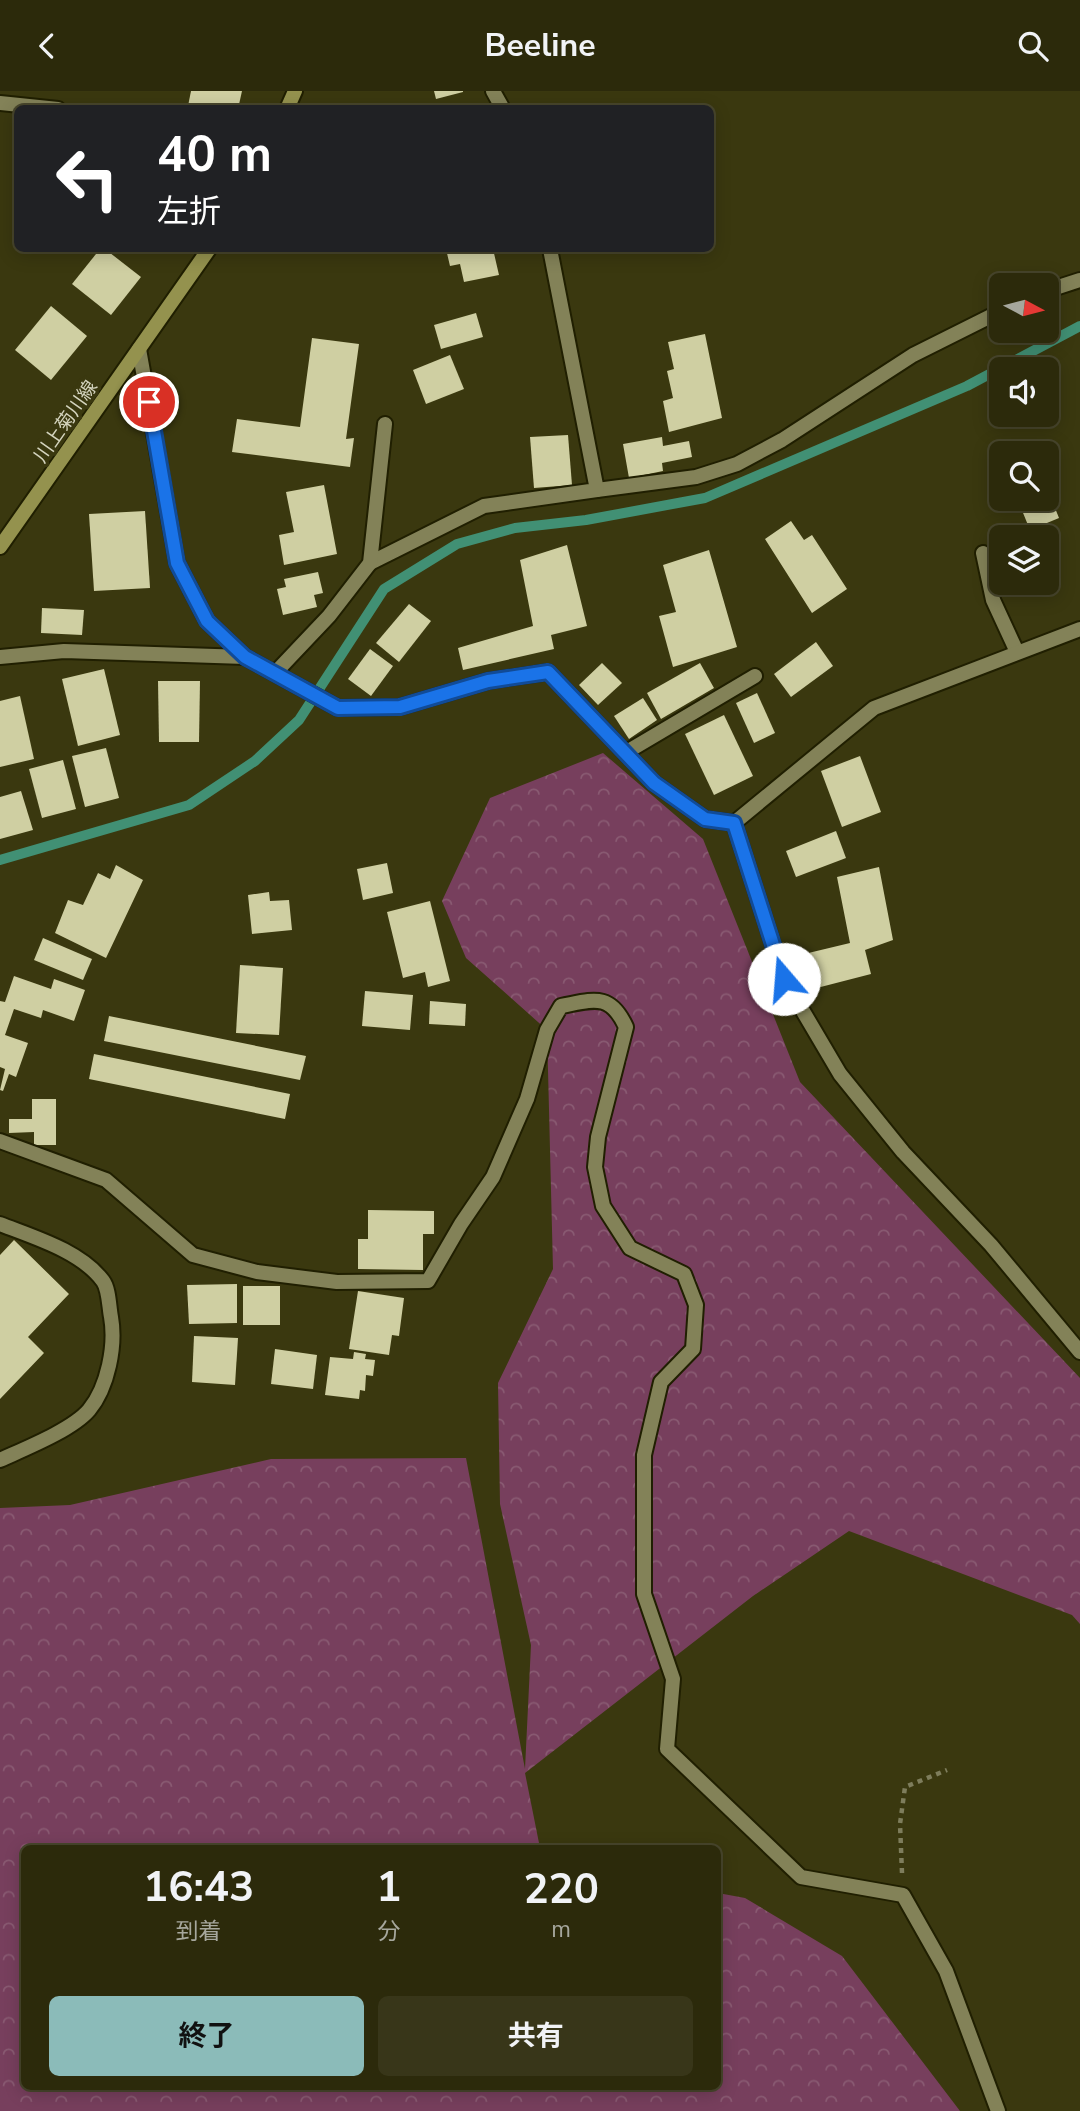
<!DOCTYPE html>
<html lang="ja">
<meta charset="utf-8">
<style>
body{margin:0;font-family:"Nunito Sans","Noto Sans JP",sans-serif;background:#383619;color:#f1f3f6;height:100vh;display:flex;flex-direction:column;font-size:26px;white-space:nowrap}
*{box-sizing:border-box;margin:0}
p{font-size:23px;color:#a6a79d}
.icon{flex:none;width:38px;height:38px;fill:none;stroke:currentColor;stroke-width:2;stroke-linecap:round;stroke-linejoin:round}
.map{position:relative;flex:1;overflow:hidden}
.side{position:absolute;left:21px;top:1754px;width:700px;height:245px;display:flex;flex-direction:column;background:#2c2a0b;border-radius:10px;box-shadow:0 4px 18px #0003,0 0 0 2px #48462c}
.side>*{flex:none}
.guide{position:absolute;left:14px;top:14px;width:700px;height:147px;border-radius:10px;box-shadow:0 4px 18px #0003,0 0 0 2px #48462c;background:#202124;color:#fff;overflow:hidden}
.needle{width:46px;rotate:97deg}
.controls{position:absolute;left:989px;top:182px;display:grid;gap:14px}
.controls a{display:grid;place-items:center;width:70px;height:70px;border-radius:10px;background:#2c2a0b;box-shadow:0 4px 18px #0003,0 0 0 2px #48462c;font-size:35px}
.pin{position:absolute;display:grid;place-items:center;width:60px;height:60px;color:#fff;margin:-30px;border:4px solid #fff;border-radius:50%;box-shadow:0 2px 7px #0007}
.me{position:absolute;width:77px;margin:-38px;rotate:342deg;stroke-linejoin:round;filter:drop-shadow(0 0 5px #0008)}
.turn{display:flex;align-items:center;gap:24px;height:147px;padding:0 28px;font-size:32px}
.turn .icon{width:91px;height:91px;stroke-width:2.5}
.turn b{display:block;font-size:49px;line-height:60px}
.eta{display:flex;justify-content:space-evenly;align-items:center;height:119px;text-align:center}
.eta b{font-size:42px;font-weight:700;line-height:49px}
.primary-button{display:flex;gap:14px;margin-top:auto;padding:14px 28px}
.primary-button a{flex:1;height:80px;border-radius:10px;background:#8bbbb9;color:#111;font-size:28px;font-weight:700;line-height:80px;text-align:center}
.primary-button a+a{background:#383619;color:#f1f3f6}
header{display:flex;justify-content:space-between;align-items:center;height:91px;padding:0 28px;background:#2c2a0b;font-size:32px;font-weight:700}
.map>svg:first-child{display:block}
.forest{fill:url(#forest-crowns)}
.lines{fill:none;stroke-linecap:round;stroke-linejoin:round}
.stream{stroke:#419074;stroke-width:10}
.building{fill:#cfcfa2}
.lane-casing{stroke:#201f01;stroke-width:18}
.street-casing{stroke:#201f01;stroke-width:18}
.secondary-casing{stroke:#201f01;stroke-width:18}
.path{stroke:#7e7d5c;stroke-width:4.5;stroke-dasharray:5 5;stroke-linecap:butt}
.lane{stroke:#838258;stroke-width:14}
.street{stroke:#838258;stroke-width:14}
.secondary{stroke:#94924e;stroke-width:14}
.route-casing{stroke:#114b97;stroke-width:18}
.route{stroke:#1a73e8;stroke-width:12}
.labels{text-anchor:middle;stroke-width:7;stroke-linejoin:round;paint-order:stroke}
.street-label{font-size:19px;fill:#d4d4be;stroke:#3a380f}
</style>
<header><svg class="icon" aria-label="back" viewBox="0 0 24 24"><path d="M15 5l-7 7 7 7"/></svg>Beeline<svg class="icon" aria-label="search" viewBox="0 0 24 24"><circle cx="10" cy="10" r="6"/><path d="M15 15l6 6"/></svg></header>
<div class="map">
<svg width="1080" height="2020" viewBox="0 0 1080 2020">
<defs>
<pattern id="forest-crowns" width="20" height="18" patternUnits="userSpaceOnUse" patternTransform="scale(1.75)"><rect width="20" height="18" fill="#773f5d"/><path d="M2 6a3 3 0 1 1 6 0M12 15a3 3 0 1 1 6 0" fill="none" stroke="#895a72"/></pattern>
</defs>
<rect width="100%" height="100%" fill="#3a380f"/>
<polygon class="forest" points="603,662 703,748 800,991 1080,1287 1080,1533 1072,1524 849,1440 753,1505 525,1682 540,1757 24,1757 24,1995 718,1995 718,1802 745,1807 842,1865 960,2020 0,2020 0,1417 70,1414 271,1368 466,1367 525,1678 531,1554 500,1413 498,1292 553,1178 547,939 466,867 442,810 490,707"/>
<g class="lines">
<polyline class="stream" points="0,769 189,714 255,670 299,629 384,498 457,453 515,437 586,429 705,407 967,295 1080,235"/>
</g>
<g class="building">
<polygon points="191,0 242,0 238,18 188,15"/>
<polygon points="434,0 463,0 463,1 436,8"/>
<polygon points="100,158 105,158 141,186 111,224 72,193"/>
<polygon points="446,158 493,158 499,184 464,191 460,173 450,175"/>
<polygon points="51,215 87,245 51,289 15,259"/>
<polygon points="476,222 483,246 441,258 434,234"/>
<polygon points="705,243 722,327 669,341 663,310 673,307 667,280 674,278 668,251"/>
<polygon points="312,247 359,253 346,348 354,347 350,376 232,361 237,328 300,336"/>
<polygon points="450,264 464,298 426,313 413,279"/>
<polygon points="568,344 572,394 534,397 530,346"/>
<polygon points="662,346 663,355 689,350 692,366 662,372 663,380 629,387 623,353"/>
<polygon points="324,394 337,463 284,474 279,444 294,441 286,401"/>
<polygon points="1047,397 1059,427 1030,439 1019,412 1031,408 1046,408"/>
<polygon points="145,420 150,497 94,500 89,423"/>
<polygon points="791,430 804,449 812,444 847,498 812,522 765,448"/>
<polygon points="567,454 587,535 551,544 554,558 463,579 458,557 533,535 520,469"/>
<polygon points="709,459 737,556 673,576 659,525 676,521 663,474"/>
<polygon points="318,481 323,502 314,504 317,516 283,524 277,498 286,496 284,488"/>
<polygon points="409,513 431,530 399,571 376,552"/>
<polygon points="42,517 84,519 82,544 41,542"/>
<polygon points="816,551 833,575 791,606 774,583"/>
<polygon points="370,558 393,575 371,605 348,588"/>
<polygon points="602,572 622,592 598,614 579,594"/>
<polygon points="700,572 714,597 661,628 647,602"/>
<polygon points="104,578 120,644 78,655 62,588"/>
<polygon points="158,590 200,590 199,651 159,651"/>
<polygon points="757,602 775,642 754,652 736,612"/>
<polygon points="20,605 34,668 0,676 0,610"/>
<polygon points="643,607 657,629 629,648 614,625"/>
<polygon points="724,624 753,685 714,704 685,643"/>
<polygon points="106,657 119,707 85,716 72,665"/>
<polygon points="860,665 881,721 842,736 821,680"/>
<polygon points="63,669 76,718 42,727 29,678"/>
<polygon points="21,700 33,739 0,748 0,706"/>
<polygon points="836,740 846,767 796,786 786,760"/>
<polygon points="387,772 393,802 363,809 357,778"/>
<polygon points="116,774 143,789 106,867 55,842 68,809 83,814 98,782 110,788"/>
<polygon points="879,776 893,849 865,859 871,883 809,899 800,864 850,852 837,786"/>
<polygon points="269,801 270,810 289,809 292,839 252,843 248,804"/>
<polygon points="430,810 450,890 428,896 425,881 403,887 387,821"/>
<polygon points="43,847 92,868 83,889 34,869"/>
<polygon points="240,874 283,877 279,944 236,942"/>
<polygon points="14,885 51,898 54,888 85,899 74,930 43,919 41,927 14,918 5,944 28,952 16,986 9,983 3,1000 0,999 5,978 0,976 0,910 5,911"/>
<polygon points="365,900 413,904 410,939 362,935"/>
<polygon points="430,910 466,913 465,935 429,933"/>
<polygon points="109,925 306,965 300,989 104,950"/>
<polygon points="94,963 290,1003 285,1028 89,988"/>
<polygon points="32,1008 56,1008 56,1054 34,1054 34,1041 9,1042 9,1028 32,1028"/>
<polygon points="368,1119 434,1120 434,1143 423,1143 423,1179 358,1178 358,1148 368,1148"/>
<polygon points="14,1149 69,1203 28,1246 44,1262 0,1308 0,1164"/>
<polygon points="237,1193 237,1232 189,1233 187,1194"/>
<rect x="243" y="1195" width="37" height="39"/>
<polygon points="358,1200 404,1207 399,1245 392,1244 389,1264 349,1258"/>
<polygon points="194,1245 238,1247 235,1294 192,1291"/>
<polygon points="275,1258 317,1264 313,1298 271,1293"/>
<polygon points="354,1261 366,1263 365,1268 375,1269 373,1285 366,1284 365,1300 360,1299 359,1308 325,1304 330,1266 353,1268"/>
</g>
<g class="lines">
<defs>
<g id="lane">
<polyline points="493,0 503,18"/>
<polyline points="1046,200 1080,189"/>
<polyline points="597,399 696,386 737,373 782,349 913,264 1001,220"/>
<polyline points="983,462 993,509 1017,561"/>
<polyline points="370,472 484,415 597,399 550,158"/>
<polyline points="0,566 64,560 245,566"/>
<polyline points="275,582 329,525 370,472 385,333"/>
<polyline points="625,662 755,585"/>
<polyline points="734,732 874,617 1080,538"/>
</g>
<g id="street">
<polyline points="0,12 58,18"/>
<polyline points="139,258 177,472 207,530 245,566 338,617 400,616 488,590 548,581 654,692 705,728 734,732 784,888 840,983 903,1061 991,1154 1080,1261"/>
<path d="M0 1050 106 1089 193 1164 257 1181 337 1191 428 1190 461 1133 493 1086 527 1008 547 939 561 915C593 909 610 901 626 936L598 1046 595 1076 603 1115 630 1157 684 1183 696 1214 693 1258 661 1291 644 1364V1503L673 1588 667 1658 801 1786 903 1804 946 1880 998 2020"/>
<path d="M0 1133C33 1146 81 1160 103 1190 109 1198 109 1216 111 1226 116 1254 108 1296 89 1319 72 1339 24 1358 0 1369"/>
</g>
<g id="secondary">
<polyline points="287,18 295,0"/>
<polyline points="0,456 209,158"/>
</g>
</defs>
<use href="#lane" class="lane-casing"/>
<use href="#street" class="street-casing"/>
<use href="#secondary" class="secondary-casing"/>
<polyline class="path" points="902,1782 900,1733 905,1696 947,1679"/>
<use href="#lane" class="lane"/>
<use href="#street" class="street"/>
<use href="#secondary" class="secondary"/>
</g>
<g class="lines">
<defs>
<polyline id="route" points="149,311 177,472 207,530 245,566 338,617 400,616 488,590 548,581 654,692 705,728 734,732 784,888"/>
</defs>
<use href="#route" class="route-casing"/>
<use href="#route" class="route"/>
</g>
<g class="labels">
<g class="street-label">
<text transform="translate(65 330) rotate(-55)" y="7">川上菊川線</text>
</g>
</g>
</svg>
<div class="controls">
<a><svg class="needle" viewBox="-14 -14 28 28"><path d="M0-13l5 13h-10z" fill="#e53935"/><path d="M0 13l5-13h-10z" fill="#a6a79d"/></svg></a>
<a><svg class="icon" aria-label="sound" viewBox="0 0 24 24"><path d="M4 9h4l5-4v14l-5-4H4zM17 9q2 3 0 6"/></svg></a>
<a><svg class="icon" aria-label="search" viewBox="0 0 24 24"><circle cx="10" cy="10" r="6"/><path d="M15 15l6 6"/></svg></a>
<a><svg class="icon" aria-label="layers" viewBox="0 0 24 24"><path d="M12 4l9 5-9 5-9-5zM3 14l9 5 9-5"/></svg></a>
</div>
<div class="pin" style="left:149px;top:311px;background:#d93025"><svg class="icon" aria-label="arrive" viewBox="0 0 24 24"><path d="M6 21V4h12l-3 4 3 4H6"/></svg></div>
<svg class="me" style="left:784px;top:888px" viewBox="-20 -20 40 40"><circle r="19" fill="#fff"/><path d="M0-13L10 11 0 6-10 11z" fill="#1a73e8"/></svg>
<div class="guide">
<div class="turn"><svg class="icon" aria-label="left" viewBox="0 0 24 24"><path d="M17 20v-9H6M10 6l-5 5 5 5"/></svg><div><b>40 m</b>左折</div></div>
</div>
<section class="side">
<div class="eta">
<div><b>16:43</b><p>到着</p></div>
<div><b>1</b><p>分</p></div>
<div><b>220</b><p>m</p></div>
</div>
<div class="primary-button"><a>終了</a><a>共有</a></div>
</section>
</div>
